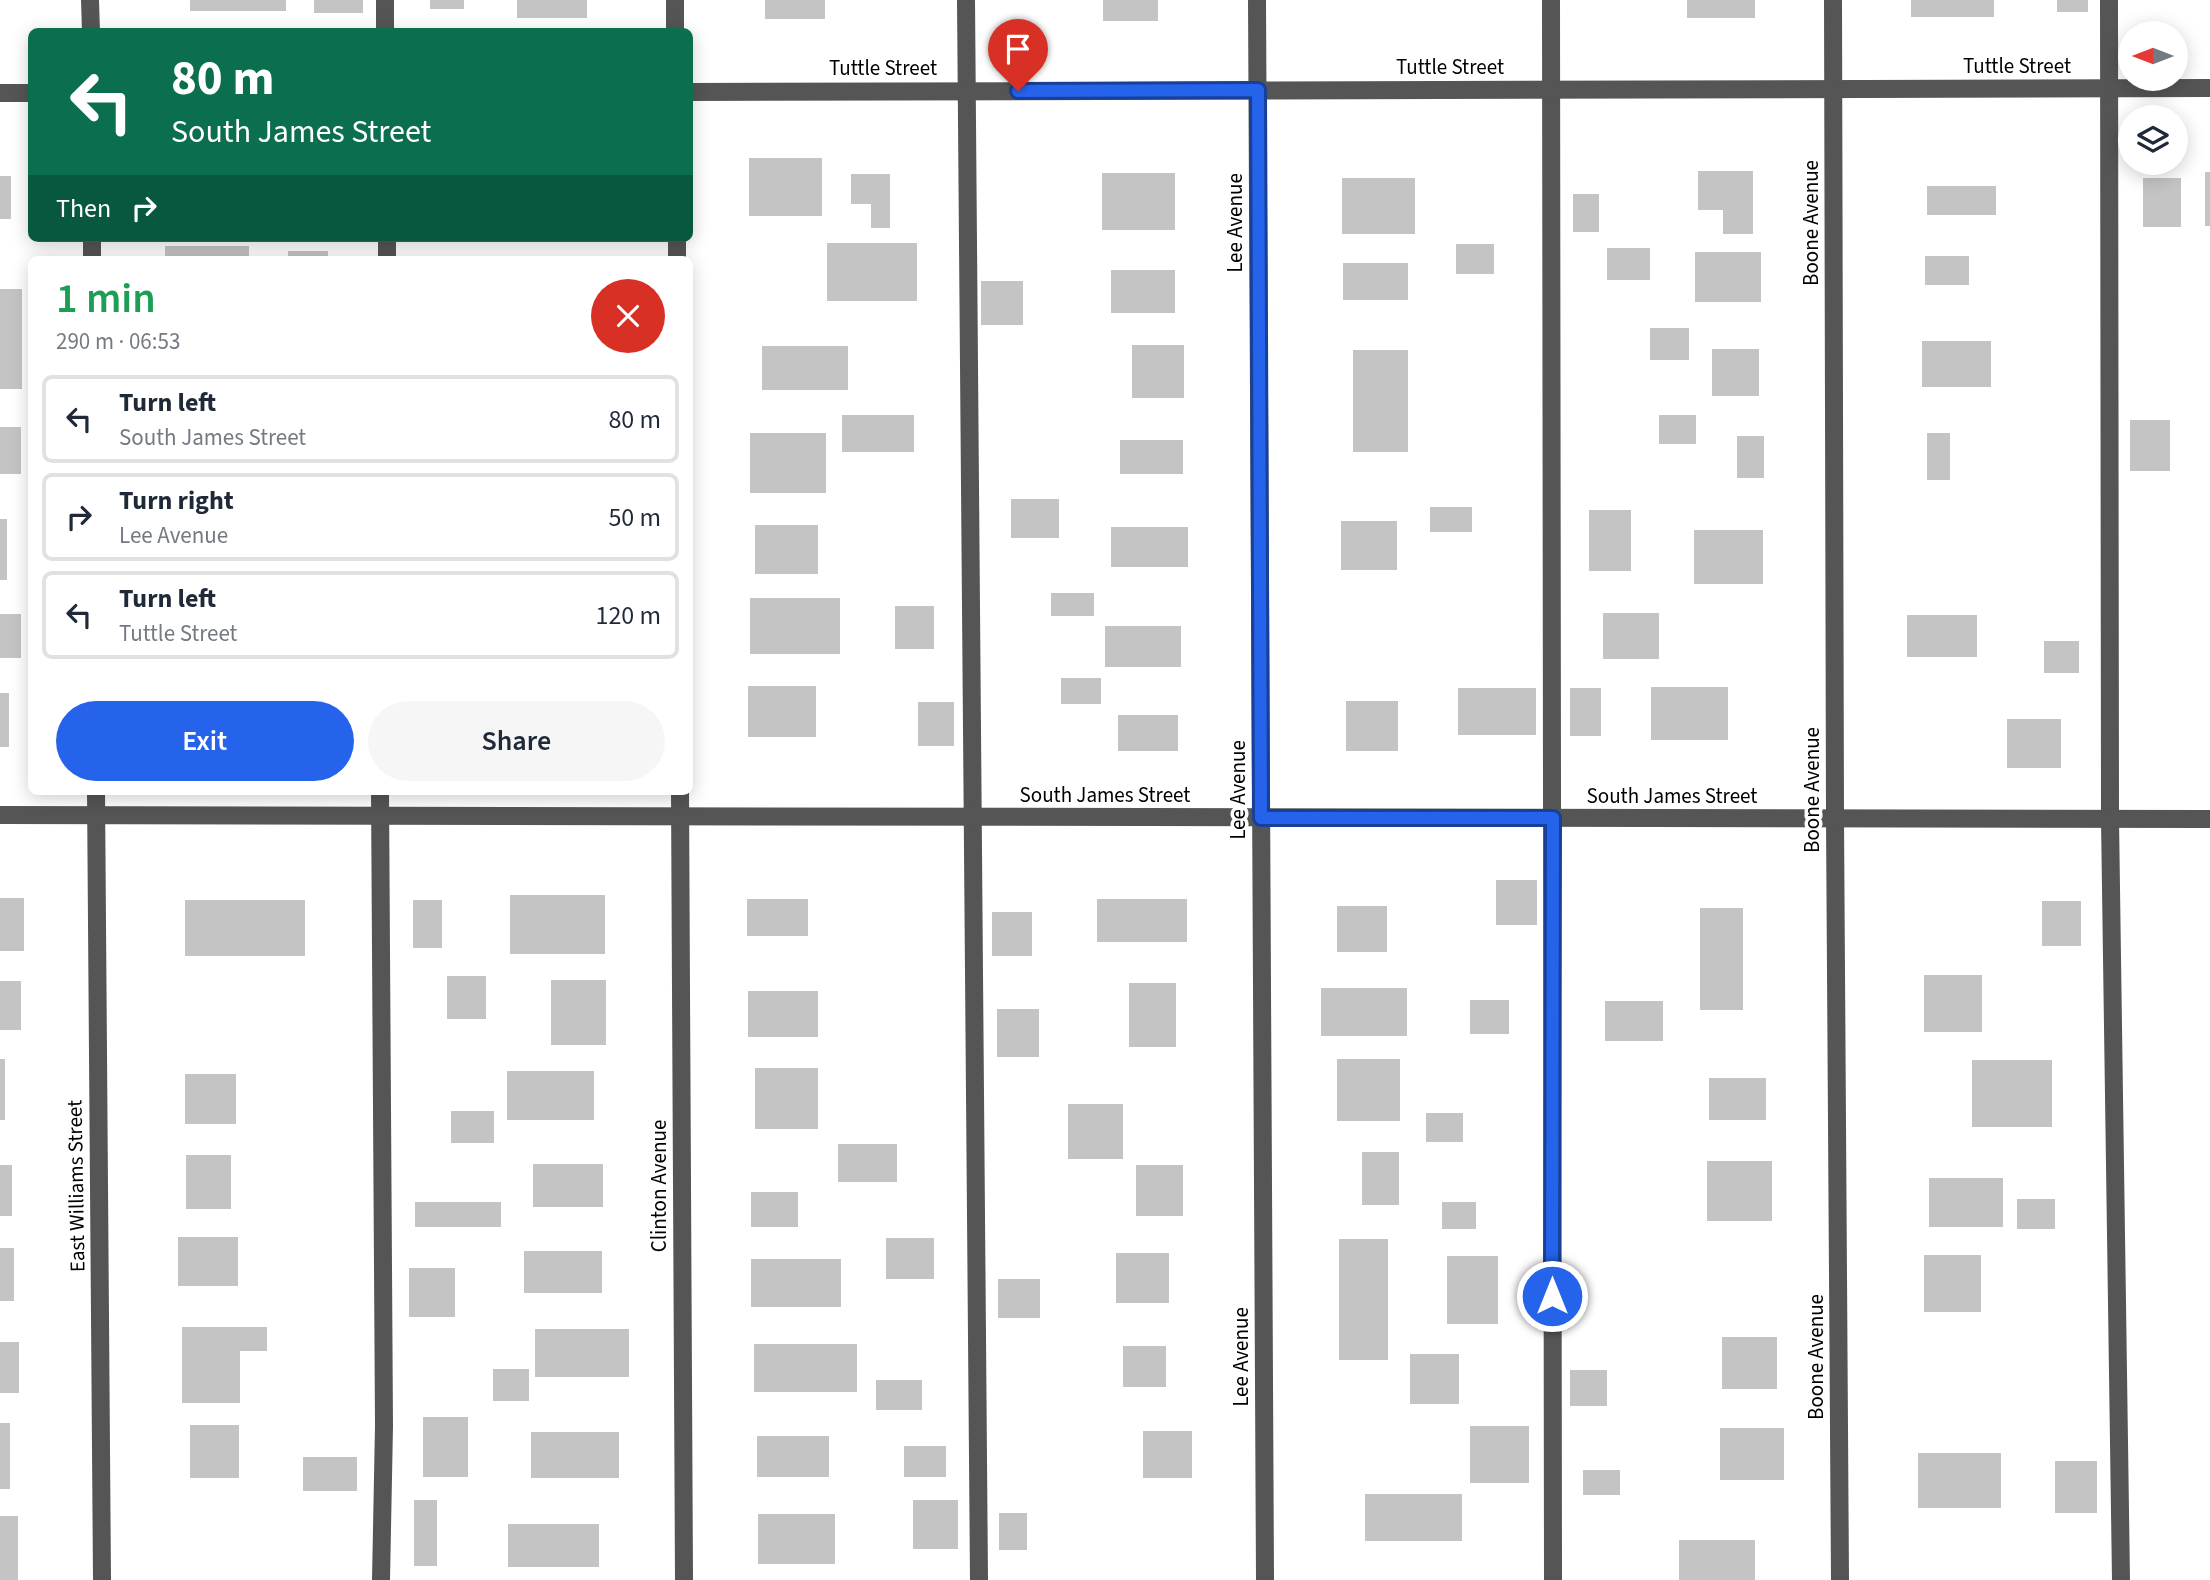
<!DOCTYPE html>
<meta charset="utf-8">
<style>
body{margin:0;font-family:"Source Sans 3",sans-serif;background:#f6f6f7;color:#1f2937;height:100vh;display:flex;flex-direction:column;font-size:26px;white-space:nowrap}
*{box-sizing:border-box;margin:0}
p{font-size:23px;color:#747a83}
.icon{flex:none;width:38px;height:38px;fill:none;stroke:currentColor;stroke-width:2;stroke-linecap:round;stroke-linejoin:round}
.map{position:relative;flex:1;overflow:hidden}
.panel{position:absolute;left:28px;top:256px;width:665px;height:539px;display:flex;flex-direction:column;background:#fff;border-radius:10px;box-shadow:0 4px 18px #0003}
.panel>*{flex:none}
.top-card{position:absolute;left:28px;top:28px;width:665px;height:214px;border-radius:10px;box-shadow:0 4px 18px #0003;background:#0b6e4f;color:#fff;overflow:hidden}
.needle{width:46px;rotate:270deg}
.tools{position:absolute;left:2118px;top:21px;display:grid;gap:14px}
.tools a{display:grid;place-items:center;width:70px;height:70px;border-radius:50%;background:#fff;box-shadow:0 4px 18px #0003;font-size:35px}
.pin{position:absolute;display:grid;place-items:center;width:60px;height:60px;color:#fff;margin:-72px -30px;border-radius:50% 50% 50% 0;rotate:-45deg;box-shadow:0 0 7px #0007}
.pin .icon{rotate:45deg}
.me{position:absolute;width:77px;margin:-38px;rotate:0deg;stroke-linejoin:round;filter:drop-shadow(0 0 5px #0008)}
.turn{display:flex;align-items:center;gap:24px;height:147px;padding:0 28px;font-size:32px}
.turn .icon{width:91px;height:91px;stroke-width:2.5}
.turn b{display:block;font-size:49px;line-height:60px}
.then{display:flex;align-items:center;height:66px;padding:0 28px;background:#0003;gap:14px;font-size:26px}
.round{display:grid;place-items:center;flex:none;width:74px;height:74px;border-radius:37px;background:#f6f6f7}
.head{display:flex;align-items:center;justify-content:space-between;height:119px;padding:0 28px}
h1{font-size:42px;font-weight:600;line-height:52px;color:#1e9e55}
.primary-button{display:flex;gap:14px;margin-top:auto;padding:14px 28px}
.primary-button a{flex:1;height:80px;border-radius:42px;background:#2563eb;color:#fff;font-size:28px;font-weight:600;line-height:80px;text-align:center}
.primary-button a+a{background:#f6f6f7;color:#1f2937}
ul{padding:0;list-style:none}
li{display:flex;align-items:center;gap:21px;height:88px;margin:0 14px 10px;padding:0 14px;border:4px solid #e0e1e3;border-radius:10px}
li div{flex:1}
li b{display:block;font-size:26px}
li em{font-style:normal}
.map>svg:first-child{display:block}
.building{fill:#c4c4c4}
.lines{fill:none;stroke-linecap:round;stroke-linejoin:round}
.minor{stroke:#555;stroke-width:18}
.route-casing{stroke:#184099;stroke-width:18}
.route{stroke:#2563eb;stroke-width:12}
.labels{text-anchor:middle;stroke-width:7;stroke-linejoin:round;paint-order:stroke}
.street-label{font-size:21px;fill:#000;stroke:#fff}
</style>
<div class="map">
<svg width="2210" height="1580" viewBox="0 0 2210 1580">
<rect width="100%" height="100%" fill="#fff"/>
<g class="building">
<rect x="190" y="0" width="96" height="11"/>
<rect x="314" y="0" width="49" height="13"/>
<rect x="430" y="0" width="34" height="9"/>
<rect x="517" y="0" width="70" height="18"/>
<rect x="765" y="0" width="60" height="19"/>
<rect x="1103" y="0" width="55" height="21"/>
<rect x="1687" y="0" width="68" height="18"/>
<rect x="1911" y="0" width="83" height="17"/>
<rect x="2057" y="0" width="31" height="12"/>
<rect x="749" y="158" width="73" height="58"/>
<polygon points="1698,171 1753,171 1753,234 1723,234 1723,210 1698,210"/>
<rect x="2205" y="172" width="5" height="54"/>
<rect x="1102" y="173" width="73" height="57"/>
<polygon points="851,174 890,174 890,228 871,228 871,204 851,204"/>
<rect x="0" y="176" width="11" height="43"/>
<rect x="1342" y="178" width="73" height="56"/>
<rect x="2143" y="178" width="38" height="49"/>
<rect x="1927" y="186" width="69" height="29"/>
<rect x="1573" y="194" width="26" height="38"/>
<rect x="827" y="243" width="90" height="58"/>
<rect x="1456" y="244" width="38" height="30"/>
<rect x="165" y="246" width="84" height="13"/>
<rect x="1607" y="248" width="43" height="32"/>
<rect x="288" y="251" width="40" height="8"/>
<rect x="1695" y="252" width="66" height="50"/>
<rect x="1925" y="256" width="44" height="29"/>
<rect x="1343" y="263" width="65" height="37"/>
<rect x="1111" y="270" width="64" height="43"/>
<rect x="981" y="281" width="42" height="44"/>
<rect x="0" y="289" width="22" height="100"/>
<rect x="1650" y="328" width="39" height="32"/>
<rect x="1922" y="341" width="69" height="46"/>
<rect x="1132" y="345" width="52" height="53"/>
<rect x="762" y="346" width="86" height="44"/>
<rect x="1712" y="349" width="47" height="47"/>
<rect x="1353" y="350" width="55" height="102"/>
<rect x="842" y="415" width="72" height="37"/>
<rect x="1659" y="415" width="37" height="29"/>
<rect x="2130" y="420" width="40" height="51"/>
<rect x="0" y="427" width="21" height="47"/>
<rect x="750" y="433" width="76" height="60"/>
<rect x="1927" y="433" width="23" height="47"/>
<rect x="1737" y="436" width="27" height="42"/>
<rect x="1120" y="440" width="63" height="34"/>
<rect x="1011" y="499" width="48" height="39"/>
<rect x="1430" y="507" width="42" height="25"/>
<rect x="1589" y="510" width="42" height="61"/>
<rect x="0" y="519" width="7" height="61"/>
<rect x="1341" y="521" width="56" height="49"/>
<rect x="755" y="525" width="63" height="49"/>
<rect x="1111" y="527" width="77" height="40"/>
<rect x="1694" y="530" width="69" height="54"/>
<rect x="1051" y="593" width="43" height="23"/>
<rect x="750" y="598" width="90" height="56"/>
<rect x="895" y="606" width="39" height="43"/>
<rect x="1603" y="613" width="56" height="46"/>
<rect x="0" y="614" width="21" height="44"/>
<rect x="1907" y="615" width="70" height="42"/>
<rect x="1105" y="626" width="76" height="41"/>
<rect x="2044" y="641" width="35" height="32"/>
<rect x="1061" y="678" width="40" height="26"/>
<rect x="748" y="686" width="68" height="51"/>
<rect x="1651" y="687" width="77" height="53"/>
<rect x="1458" y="688" width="78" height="47"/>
<rect x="1570" y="688" width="31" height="48"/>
<rect x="0" y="693" width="9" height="54"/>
<rect x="1346" y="701" width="52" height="50"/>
<rect x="918" y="702" width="36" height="44"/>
<rect x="1118" y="715" width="60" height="36"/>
<rect x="2007" y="719" width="54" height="49"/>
<rect x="1496" y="880" width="41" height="45"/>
<rect x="510" y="895" width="95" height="59"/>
<rect x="0" y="898" width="24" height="53"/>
<rect x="747" y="899" width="61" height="37"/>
<rect x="1097" y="899" width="90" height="43"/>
<rect x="185" y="900" width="120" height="56"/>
<rect x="413" y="900" width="29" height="48"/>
<rect x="2042" y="901" width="39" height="45"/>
<rect x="1337" y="906" width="50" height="46"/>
<rect x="1700" y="908" width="43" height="102"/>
<rect x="992" y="912" width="40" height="44"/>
<rect x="1924" y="975" width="58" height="57"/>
<rect x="447" y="976" width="39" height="43"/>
<rect x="551" y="980" width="55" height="65"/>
<rect x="0" y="981" width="21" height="49"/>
<rect x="1129" y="983" width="47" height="64"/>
<rect x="1321" y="988" width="86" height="48"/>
<rect x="748" y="991" width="70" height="46"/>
<rect x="1470" y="1000" width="39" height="34"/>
<rect x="1605" y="1001" width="58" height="40"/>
<rect x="997" y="1009" width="42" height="48"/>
<rect x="0" y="1059" width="5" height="61"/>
<rect x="1337" y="1059" width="63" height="62"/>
<rect x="1972" y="1060" width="80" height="67"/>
<rect x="755" y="1068" width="63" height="61"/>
<rect x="507" y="1071" width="87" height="49"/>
<rect x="185" y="1074" width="51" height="50"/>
<rect x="1709" y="1078" width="57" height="42"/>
<rect x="1068" y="1104" width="55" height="55"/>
<rect x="451" y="1111" width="43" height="32"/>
<rect x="1426" y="1113" width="37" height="29"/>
<rect x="838" y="1144" width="59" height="38"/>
<rect x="1362" y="1152" width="37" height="53"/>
<rect x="186" y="1155" width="45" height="54"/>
<rect x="1707" y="1161" width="65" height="60"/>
<rect x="533" y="1164" width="70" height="43"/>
<rect x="0" y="1165" width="12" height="51"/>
<rect x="1136" y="1165" width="47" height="51"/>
<rect x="1929" y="1178" width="74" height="49"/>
<rect x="751" y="1192" width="47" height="35"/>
<rect x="2017" y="1199" width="38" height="30"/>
<rect x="415" y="1202" width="86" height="25"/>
<rect x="1442" y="1202" width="34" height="27"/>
<rect x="178" y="1237" width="60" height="49"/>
<rect x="886" y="1238" width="48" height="41"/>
<rect x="1339" y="1239" width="49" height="121"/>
<rect x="0" y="1248" width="14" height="53"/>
<rect x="524" y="1251" width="78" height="42"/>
<rect x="1116" y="1253" width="53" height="50"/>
<rect x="1924" y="1255" width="57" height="57"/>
<rect x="1447" y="1256" width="51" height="68"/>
<rect x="751" y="1259" width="90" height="48"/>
<rect x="409" y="1268" width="46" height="49"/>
<rect x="998" y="1279" width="42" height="39"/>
<polygon points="182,1327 267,1327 267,1351 240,1351 240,1403 182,1403"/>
<rect x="535" y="1329" width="94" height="48"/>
<rect x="1722" y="1337" width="55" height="52"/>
<rect x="0" y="1342" width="19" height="51"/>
<rect x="754" y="1344" width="103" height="48"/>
<rect x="1123" y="1346" width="43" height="41"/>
<rect x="1410" y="1354" width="49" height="50"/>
<rect x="493" y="1369" width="36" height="32"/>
<rect x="1570" y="1370" width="37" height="36"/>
<rect x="876" y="1380" width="46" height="30"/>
<rect x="423" y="1417" width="45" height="60"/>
<rect x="0" y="1423" width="10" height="66"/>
<rect x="190" y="1425" width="49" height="53"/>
<rect x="1470" y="1426" width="59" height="57"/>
<rect x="1720" y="1428" width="64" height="52"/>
<rect x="1143" y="1431" width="49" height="47"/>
<rect x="531" y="1432" width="88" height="46"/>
<rect x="757" y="1436" width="72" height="41"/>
<rect x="904" y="1446" width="42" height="31"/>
<rect x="1918" y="1453" width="83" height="55"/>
<rect x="303" y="1457" width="54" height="34"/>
<rect x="2055" y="1461" width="42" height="52"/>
<rect x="1583" y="1470" width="37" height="25"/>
<rect x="1365" y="1494" width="97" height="47"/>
<rect x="414" y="1500" width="23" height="66"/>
<rect x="913" y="1500" width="45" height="49"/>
<rect x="999" y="1513" width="28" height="37"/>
<rect x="758" y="1514" width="77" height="50"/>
<rect x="0" y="1516" width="18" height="64"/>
<rect x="508" y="1524" width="91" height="43"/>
<rect x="1679" y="1540" width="76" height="40"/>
</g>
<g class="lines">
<g class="minor">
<polyline points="90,0 91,32"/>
<polyline points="385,0 385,32"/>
<polyline points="675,0 675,32"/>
<polyline points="966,0 979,1580"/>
<polyline points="1257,0 1265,1580"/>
<polyline points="1551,0 1553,1580"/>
<polyline points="1833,0 1835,819 1840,1580"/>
<polyline points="2109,0 2110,819 2121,1580"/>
<polyline points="690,92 2210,88"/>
<polyline points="0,93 32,93"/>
<polyline points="92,238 92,259"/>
<polyline points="387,238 387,259"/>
<polyline points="677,238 677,259"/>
<polyline points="96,791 102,1580"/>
<polyline points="380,791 384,1426 381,1580"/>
<polyline points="680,791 684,1580"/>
<polyline points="0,815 2210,819"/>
</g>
</g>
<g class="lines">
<defs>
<polyline id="route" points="1018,91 1258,90 1261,818 1553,818 1552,1296"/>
</defs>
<use href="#route" class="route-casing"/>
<use href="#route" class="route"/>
</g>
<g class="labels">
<g class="street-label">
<text x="2017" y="73">Tuttle Street</text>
<text x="1450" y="74">Tuttle Street</text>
<text x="883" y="75">Tuttle Street</text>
<text transform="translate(1235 223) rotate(-90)" y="7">Lee Avenue</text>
<text transform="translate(1811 223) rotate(-90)" y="7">Boone Avenue</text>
<text transform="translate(1238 790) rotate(-90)" y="7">Lee Avenue</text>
<text transform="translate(1812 790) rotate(-90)" y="7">Boone Avenue</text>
<text x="1105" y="802">South James Street</text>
<text x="1672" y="803">South James Street</text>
<text transform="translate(76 1186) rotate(-91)" y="7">East Williams Street</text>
<text transform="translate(659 1186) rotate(-90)" y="7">Clinton Avenue</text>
<text transform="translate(1241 1357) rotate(-90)" y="7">Lee Avenue</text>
<text transform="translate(1816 1357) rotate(-90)" y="7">Boone Avenue</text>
</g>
</g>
</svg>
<div class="tools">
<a><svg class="needle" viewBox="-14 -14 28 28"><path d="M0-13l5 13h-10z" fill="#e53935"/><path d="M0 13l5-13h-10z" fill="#747a83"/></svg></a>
<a><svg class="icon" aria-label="layers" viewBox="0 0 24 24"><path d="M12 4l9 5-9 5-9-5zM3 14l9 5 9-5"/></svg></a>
</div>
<div class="pin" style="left:1018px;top:91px;background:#d93025"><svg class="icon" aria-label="arrive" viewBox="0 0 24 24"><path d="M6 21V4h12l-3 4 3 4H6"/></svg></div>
<svg class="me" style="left:1552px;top:1296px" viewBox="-20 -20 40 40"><circle r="17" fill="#2563eb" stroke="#fff" stroke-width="3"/><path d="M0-11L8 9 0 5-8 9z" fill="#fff"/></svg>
<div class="top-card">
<div class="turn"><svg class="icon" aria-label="left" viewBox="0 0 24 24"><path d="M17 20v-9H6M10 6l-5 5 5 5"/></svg><div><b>80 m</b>South James Street</div></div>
<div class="then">Then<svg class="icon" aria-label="right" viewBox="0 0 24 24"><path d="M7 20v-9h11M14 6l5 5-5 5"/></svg></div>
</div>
<section class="panel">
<div class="head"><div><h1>1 min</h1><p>290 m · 06:53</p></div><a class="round" style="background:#d93025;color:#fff"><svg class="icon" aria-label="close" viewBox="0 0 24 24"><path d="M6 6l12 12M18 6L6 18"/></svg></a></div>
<ul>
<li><svg class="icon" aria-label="left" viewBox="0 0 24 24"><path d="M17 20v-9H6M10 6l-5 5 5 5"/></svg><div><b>Turn left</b><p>South James Street</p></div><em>80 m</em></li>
<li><svg class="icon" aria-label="right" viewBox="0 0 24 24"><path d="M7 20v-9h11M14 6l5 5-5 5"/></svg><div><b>Turn right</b><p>Lee Avenue</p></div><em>50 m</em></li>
<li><svg class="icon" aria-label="left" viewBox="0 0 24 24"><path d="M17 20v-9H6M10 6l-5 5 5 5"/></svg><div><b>Turn left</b><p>Tuttle Street</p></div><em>120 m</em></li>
</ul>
<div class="primary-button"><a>Exit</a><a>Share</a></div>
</section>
</div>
